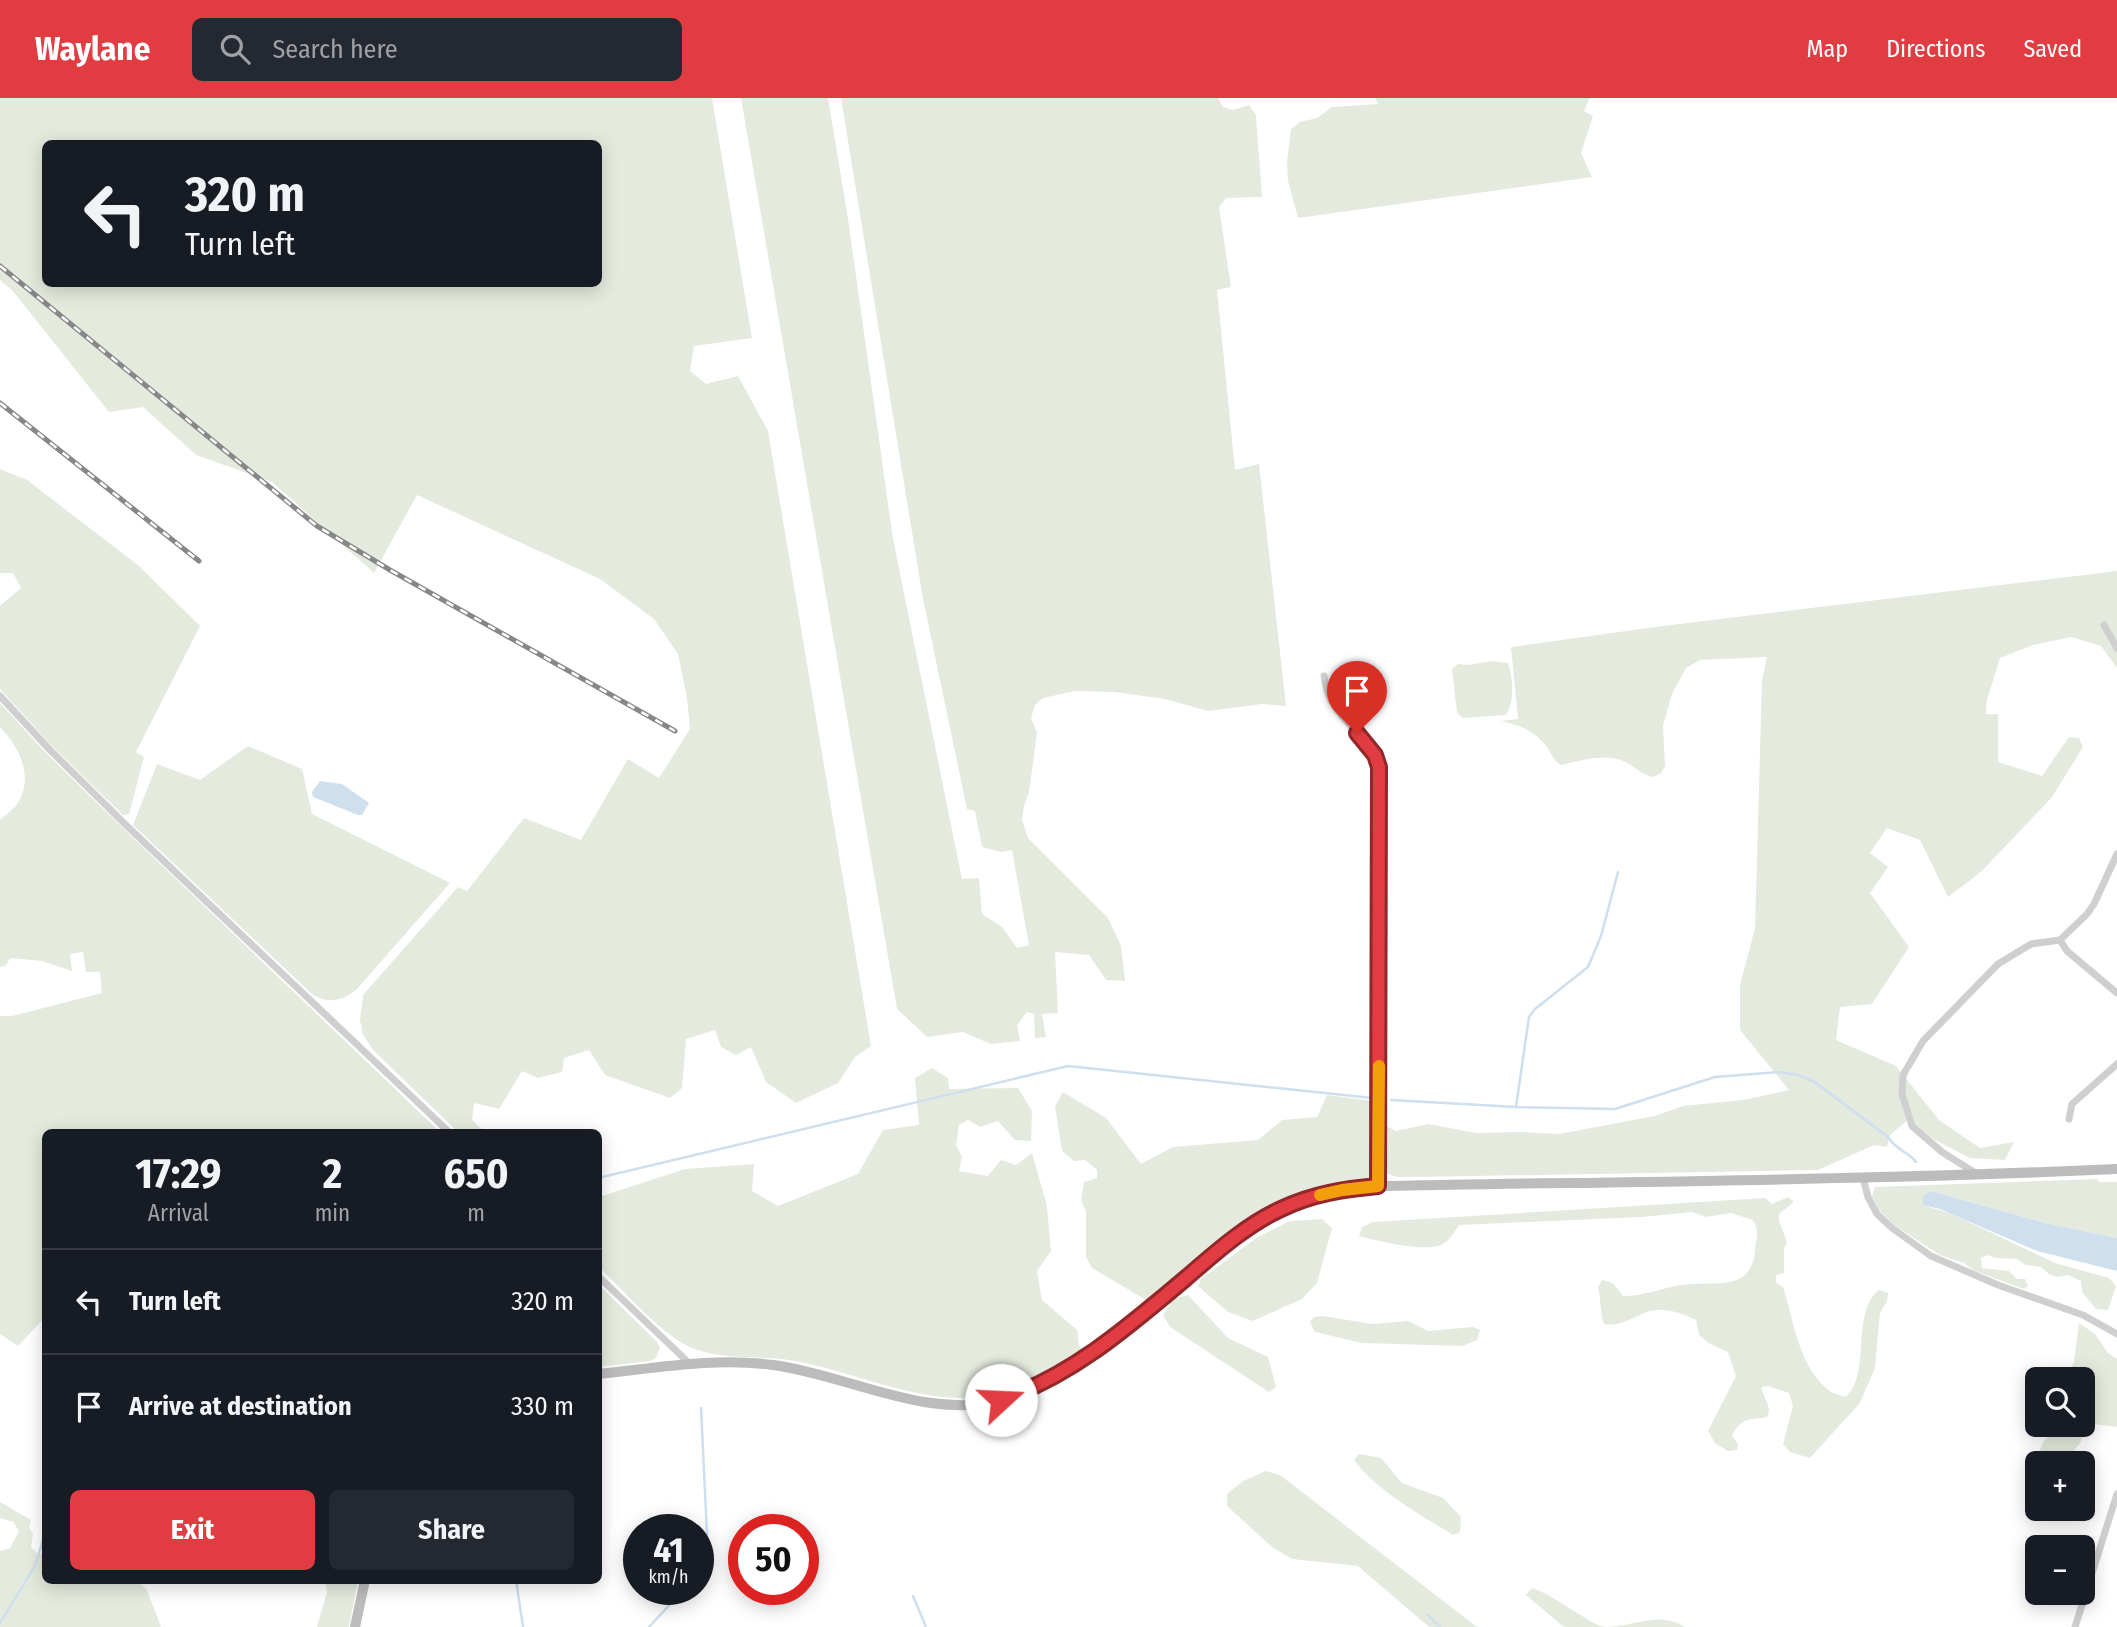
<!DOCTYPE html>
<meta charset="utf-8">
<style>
body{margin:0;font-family:"Fira Sans Condensed",sans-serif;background:#242831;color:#f1f3f6;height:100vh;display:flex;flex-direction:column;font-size:26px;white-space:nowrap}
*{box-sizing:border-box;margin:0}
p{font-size:23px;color:#9ea1a6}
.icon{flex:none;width:38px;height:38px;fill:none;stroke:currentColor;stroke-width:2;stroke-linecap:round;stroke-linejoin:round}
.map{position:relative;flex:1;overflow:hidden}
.details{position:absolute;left:42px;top:1031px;width:560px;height:455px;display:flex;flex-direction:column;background:#171b24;border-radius:10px;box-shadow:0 4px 18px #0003}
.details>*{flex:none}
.top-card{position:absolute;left:42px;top:42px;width:560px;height:147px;border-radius:10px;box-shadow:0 4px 18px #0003;background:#171b24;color:#f1f3f6;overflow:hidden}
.controls{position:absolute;left:2025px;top:1269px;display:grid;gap:14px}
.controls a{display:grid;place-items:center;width:70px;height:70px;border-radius:10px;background:#171b24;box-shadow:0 4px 18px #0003;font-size:35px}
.speed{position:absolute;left:623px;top:1416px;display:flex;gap:14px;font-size:35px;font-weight:700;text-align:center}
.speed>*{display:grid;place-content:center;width:91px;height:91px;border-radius:50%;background:#171b24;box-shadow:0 4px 18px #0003;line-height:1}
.speed small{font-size:18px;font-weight:400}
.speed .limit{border:10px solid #d22;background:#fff;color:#111}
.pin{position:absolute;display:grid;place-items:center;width:60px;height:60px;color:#fff;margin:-72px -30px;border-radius:50% 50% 50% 0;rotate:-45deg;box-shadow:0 0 7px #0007}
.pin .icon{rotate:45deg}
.me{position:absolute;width:77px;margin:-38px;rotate:70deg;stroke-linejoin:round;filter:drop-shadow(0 0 5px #0008)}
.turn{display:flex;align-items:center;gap:24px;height:147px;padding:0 28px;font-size:32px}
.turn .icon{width:91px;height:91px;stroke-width:2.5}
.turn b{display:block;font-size:49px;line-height:60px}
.eta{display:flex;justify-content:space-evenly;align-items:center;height:119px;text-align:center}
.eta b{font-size:42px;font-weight:700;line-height:49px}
.primary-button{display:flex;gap:14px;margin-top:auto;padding:14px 28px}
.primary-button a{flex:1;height:80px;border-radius:10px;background:#e13c41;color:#fff;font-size:28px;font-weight:700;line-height:80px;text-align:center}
.primary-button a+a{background:#242831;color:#f1f3f6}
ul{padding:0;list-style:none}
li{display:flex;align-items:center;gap:21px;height:105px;padding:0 28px;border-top:2px solid #363941}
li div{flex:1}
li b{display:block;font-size:26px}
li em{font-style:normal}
header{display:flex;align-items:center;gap:42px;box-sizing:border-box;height:98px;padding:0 35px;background:#e13c41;color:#fff}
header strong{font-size:33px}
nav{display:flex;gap:38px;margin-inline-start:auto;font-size:24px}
.search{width:490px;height:63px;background:#242831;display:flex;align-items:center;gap:18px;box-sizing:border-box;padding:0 24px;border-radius:10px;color:#9ea1a6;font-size:26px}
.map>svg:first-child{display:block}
.green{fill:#e4ebde;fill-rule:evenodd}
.water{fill:#cfdfed}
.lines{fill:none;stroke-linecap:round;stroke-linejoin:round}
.stream{stroke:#cfdfed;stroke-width:2.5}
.street{stroke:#cfcfcf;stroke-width:7}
.secondary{stroke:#bcbcbc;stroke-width:10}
.rail-casing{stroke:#878787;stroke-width:5}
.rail{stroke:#fff;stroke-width:2.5;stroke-dasharray:8;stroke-linecap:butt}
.route-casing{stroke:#92272a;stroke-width:18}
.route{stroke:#e13c41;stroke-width:12}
.slow{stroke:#f59e0b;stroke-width:12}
</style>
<header>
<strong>Waylane</strong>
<div class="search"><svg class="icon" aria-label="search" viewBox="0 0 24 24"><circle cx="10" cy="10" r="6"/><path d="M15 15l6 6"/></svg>Search here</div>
<nav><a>Map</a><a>Directions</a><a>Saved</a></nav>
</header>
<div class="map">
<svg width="2117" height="1529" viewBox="0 0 2117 1529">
<rect width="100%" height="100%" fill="#fff"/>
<g class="green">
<path d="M0 0H712L752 240 694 248 690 273 706 286 738 278 768 333 871 948 855 959 838 985 796 1005 766 984 751 949 736 957 721 949 715 932 686 941 682 990 670 1000 605 977 589 952 564 960 562 974 538 980 522 973 499 1011 474 1005 472 1022 485 1034H458L374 953 363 937 360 922 363 897 458 789 467 793 524 720 581 742 628 661 659 680 690 631 687 600 678 556 654 521 600 481 417 397 374 475 272 384 196 357 143 309 109 314 12 192 0 182ZM46 46H598V186H46Z"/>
<polygon points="741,0 828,0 848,121 893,441 962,781 979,780 982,816 1002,829 1017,850 1029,847 1012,752 1001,754 982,749 975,713 967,711 923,501 841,0 1218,0 1223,9 1233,12 1249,7 1256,17 1262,99 1226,100 1219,109 1231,189 1217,192 1235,372 1259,366 1286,608 1262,606 1208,613 1165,601 1115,594 1075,593 1043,600 1035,607 1031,620 1037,635 1029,694 1024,708 1022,722 1028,740 1108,820 1121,848 1125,883 1106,882 1089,857 1055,854 1058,915 1042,916 1046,939 1035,940 1034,916 1027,914 1017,927 1020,943 991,946 963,934 927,939 897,911"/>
<polygon points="1375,0 1595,0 1589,1 1584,13 1593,18 1581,55 1592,79 1298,120 1288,83 1287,64 1291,31 1300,24 1317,20 1332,9 1378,6"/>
<polygon points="0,371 27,382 139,468 200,528 136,654 144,659 129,716 123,717 53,649 0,591 0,508 21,490 13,475 0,475"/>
<path d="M2117 473V570L2101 548 2071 539 2033 547 2000 560 1987 602 1986 616H1998V664L2042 678 2069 639 2079 640 2083 649 2052 699 1981 774 1948 799 1920 742 1887 730 1870 755 1888 769 1870 795 1909 849 1872 906 1840 909 1836 942 1896 968 1939 1022 1980 1050 2014 1044 2005 1062 1970 1060 1935 1042 1909 1021 1890 1037 1887 1049 1874 1047 1818 1072 1419 1079C1406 1078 1389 1083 1383 1069L1384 1027 1396 1033 1428 1026 1476 1035 1521 1034 1559 1036 1655 1018 1683 1008 1743 1002 1789 992 1740 932V887L1755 830 1762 583 1767 559 1700 562 1686 570 1672 596 1663 628 1665 668 1661 675 1653 679C1641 677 1635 668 1623 663 1603 655 1581 663 1561 667 1553 662 1552 656 1547 649 1535 633 1520 627 1501 623L1518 621 1511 549 1655 529Z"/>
<path d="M1491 563 1508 565C1513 580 1515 604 1506 617L1463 620 1457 615 1452 571 1458 566 1468 567Z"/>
<path d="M0 605 47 656 126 733 440 1034H46L45 1219 18 1248 0 1236V918H12L102 895 100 874H86L83 854 70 856 72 873 42 863 10 860 6 868 0 869V722C5 717 13 712 17 706 35 679 19 649 0 629Z"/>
<path d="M248 648 302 671 312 716 450 785 356 892C341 903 330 906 313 897L133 727 157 666 200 682Z"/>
<path d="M932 970 948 980 949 991 1018 990 1032 1013 1031 1043 1015 1042 998 1023 980 1029 968 1022 959 1027 956 1047 962 1059 959 1073 988 1078 1001 1062 1016 1067 1032 1055 1047 1108 1051 1153 1037 1173 1042 1202 1077 1232 1079 1247 1083 1253C1057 1271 1029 1288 998 1296 928 1312 862 1275 795 1263 759 1256 719 1264 686 1247 657 1232 623 1192 599 1169V1099L685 1071 754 1066 752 1093 778 1108 858 1076 883 1032 919 1027 915 980Z"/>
<polygon points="1063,994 1106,1020 1141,1066 1173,1049 1258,1042 1282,1022 1317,1019 1327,997 1374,1003 1372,1076 1369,1080 1359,1084 1309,1092 1275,1105 1243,1124 1146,1202 1092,1170 1086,1159 1086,1114 1081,1102 1084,1084 1097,1080 1097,1072 1085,1062 1074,1063 1062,1053 1055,1008"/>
<polygon points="2098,1081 2099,1084 2117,1084 2117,1140 2045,1125 1931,1093 1923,1098 1923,1107 1952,1116 2055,1165 2109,1180 2116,1188 2108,1212 2096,1211 2082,1194 2081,1183 2068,1177 2057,1179 2049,1176 2041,1169 2026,1167 2017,1161 1995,1160 1988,1157 1981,1160 1982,1170 2009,1173 2017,1181 2025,1181 2028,1188 2024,1191 1975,1173 1964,1165 1940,1157 1894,1127 1880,1113 1872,1098 1875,1089"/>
<path d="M1788 1099 1793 1103V1105L1779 1116V1123L1787 1144 1784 1150V1175L1776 1177V1185L1783 1189C1794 1222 1798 1266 1826 1290 1831 1295 1839 1297 1846 1299 1872 1274 1850 1215 1879 1192L1888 1195 1887 1203 1880 1215 1875 1270 1860 1305 1810 1360 1790 1354 1783 1346 1793 1308 1789 1295 1768 1288 1762 1289C1762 1300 1773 1307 1767 1319 1749 1323 1743 1318 1732 1337L1738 1347 1737 1352 1728 1353 1715 1345 1708 1333 1736 1278 1728 1254 1710 1246 1699 1237 1696 1222C1682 1215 1663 1208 1647 1214 1631 1220 1621 1229 1604 1226 1600 1216 1601 1200 1598 1189L1602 1182 1613 1185 1623 1198C1644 1198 1661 1190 1682 1187 1712 1182 1751 1196 1755 1153 1756 1139 1760 1135 1753 1122L1731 1115 1706 1119 1692 1114 1641 1119 1459 1127C1454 1134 1450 1143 1441 1147 1423 1154 1378 1143 1359 1138L1362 1129 1373 1124 1765 1100 1772 1106Z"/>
<polygon points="1322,1121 1332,1130 1317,1185 1302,1201 1253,1223 1228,1214 1198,1188 1201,1181 1256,1140 1290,1123"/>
<polygon points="599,1187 657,1244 660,1250 656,1260 650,1263 599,1269"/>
<polygon points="1188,1197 1228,1240 1268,1259 1276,1289 1269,1294 1170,1229 1163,1217 1173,1201"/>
<polygon points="1323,1218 1372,1226 1408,1223 1428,1233 1473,1229 1480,1232 1477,1242 1462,1248 1362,1245 1315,1234 1310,1224 1314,1219"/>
<polygon points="2079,1225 2095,1236 2108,1255 2117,1261 2117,1329 2094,1326 2084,1334 2080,1345 2066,1362 2061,1365 2037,1365 2035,1363 2044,1343 2062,1327 2082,1326 2082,1281 2070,1281 2069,1274 2074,1264"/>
<path d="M1359 1356 1381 1360 1402 1385 1443 1400 1461 1419 1460 1434 1453 1437C1421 1417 1377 1393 1354 1362Z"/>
<polygon points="1266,1373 1280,1377 1477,1529 1429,1529 1358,1468 1292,1461 1272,1449 1227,1408 1227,1396 1243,1383"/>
<polygon points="0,1404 31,1422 29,1429 33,1436 31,1449 38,1456 45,1455 46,1482 137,1482 147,1492 161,1529 0,1529 0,1453 10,1450 19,1433 13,1424 0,1420"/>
<polygon points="325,1482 358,1482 349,1529 317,1529 327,1494"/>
<path d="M1532 1490C1553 1496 1590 1527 1605 1529 1633 1529 1659 1512 1685 1529H1564L1526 1497Z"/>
</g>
<g class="water">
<polygon points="320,683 342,686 369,705 362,717 358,717 313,699 312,694"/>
<polygon points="1931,1093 2045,1125 2117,1140 2117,1173 2037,1153 1940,1111 1923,1107 1923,1098"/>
</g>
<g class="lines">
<g class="stream">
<path d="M1391 1002 1516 1009 1615 1011 1715 979 1779 974 1798 977 1816 985 1888 1039C1897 1053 1909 1054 1916 1064"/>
<polyline points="1516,1009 1529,919 1535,911 1588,869 1601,838 1618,774"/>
<polyline points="598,1080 1068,968 1372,1000"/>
<polyline points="698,1475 704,1469 708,1457 701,1310"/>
<polyline points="516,1482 523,1529"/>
<polyline points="913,1498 926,1529"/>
<polyline points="1428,1517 1440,1529"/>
<polyline points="0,1525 35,1468 46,1432"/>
<polyline points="649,1529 684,1491"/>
</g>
<g class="street">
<polyline points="2104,527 2117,550"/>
<path d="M1324 578C1329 620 1362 629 1378 664L1379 1089"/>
<polyline points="0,598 50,652 128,729 449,1034"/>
<polyline points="2060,842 2067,853 2117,895"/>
<polyline points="2069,1021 2072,1006 2117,966"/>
<polyline points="1977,1076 1942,1054 1912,1028 1902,996 1903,977 1923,943 1998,866 2031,846 2060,842 2087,816 2094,806 2117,756"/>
<polyline points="1863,1080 1868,1099 1877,1116 1892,1130 1931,1158 1998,1187 2083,1217 2117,1236"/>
<polyline points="598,1178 690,1266"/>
<polyline points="2075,1529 2117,1396"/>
</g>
<g class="secondary">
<path d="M598 1276C656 1270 716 1259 773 1267 848 1277 923 1321 1000 1303 1088 1281 1158 1198 1228 1145 1254 1126 1281 1108 1311 1099 1352 1087 1396 1088 1438 1087 1486 1086 1534 1085 1582 1085 1760 1082 1939 1079 2117 1071"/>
<polyline points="355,1529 365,1482"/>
</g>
<defs>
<g id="rail">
<polyline points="0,168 317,428 390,472 675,633"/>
<polyline points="0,305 199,463"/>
</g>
</defs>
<use href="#rail" class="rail-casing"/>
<use href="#rail" class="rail"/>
</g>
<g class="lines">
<defs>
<path id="route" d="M1001 1302C1073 1277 1129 1228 1186 1180 1215 1155 1246 1127 1281 1111 1312 1096 1344 1091 1378 1088L1379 669 1375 657 1357 635"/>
</defs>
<use href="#route" class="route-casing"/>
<use href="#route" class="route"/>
<polyline class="slow" points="1320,1097 1342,1092 1378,1088 1379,968"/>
</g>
</svg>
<div class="controls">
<a><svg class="icon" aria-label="search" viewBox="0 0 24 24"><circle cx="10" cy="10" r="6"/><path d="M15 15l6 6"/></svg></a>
<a>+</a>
<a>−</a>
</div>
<div class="speed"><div>41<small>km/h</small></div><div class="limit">50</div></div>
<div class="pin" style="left:1357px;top:635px;background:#d93025"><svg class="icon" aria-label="arrive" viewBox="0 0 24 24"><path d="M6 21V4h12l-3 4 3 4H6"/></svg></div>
<svg class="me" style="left:1001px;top:1302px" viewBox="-20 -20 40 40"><circle r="19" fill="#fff"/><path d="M0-13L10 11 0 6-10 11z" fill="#e13c41"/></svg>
<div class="top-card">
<div class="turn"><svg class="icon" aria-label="left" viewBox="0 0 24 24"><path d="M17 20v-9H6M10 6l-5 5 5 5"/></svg><div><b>320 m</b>Turn left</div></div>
</div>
<section class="details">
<div class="eta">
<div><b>17:29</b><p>Arrival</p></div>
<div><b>2</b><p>min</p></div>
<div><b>650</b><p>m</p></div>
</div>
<ul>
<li><svg class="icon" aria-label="left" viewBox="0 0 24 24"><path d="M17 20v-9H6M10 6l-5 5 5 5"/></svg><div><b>Turn left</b></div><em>320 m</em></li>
<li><svg class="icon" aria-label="arrive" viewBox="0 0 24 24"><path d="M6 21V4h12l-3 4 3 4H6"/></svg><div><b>Arrive at destination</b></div><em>330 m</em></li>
</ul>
<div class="primary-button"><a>Exit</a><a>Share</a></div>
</section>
</div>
